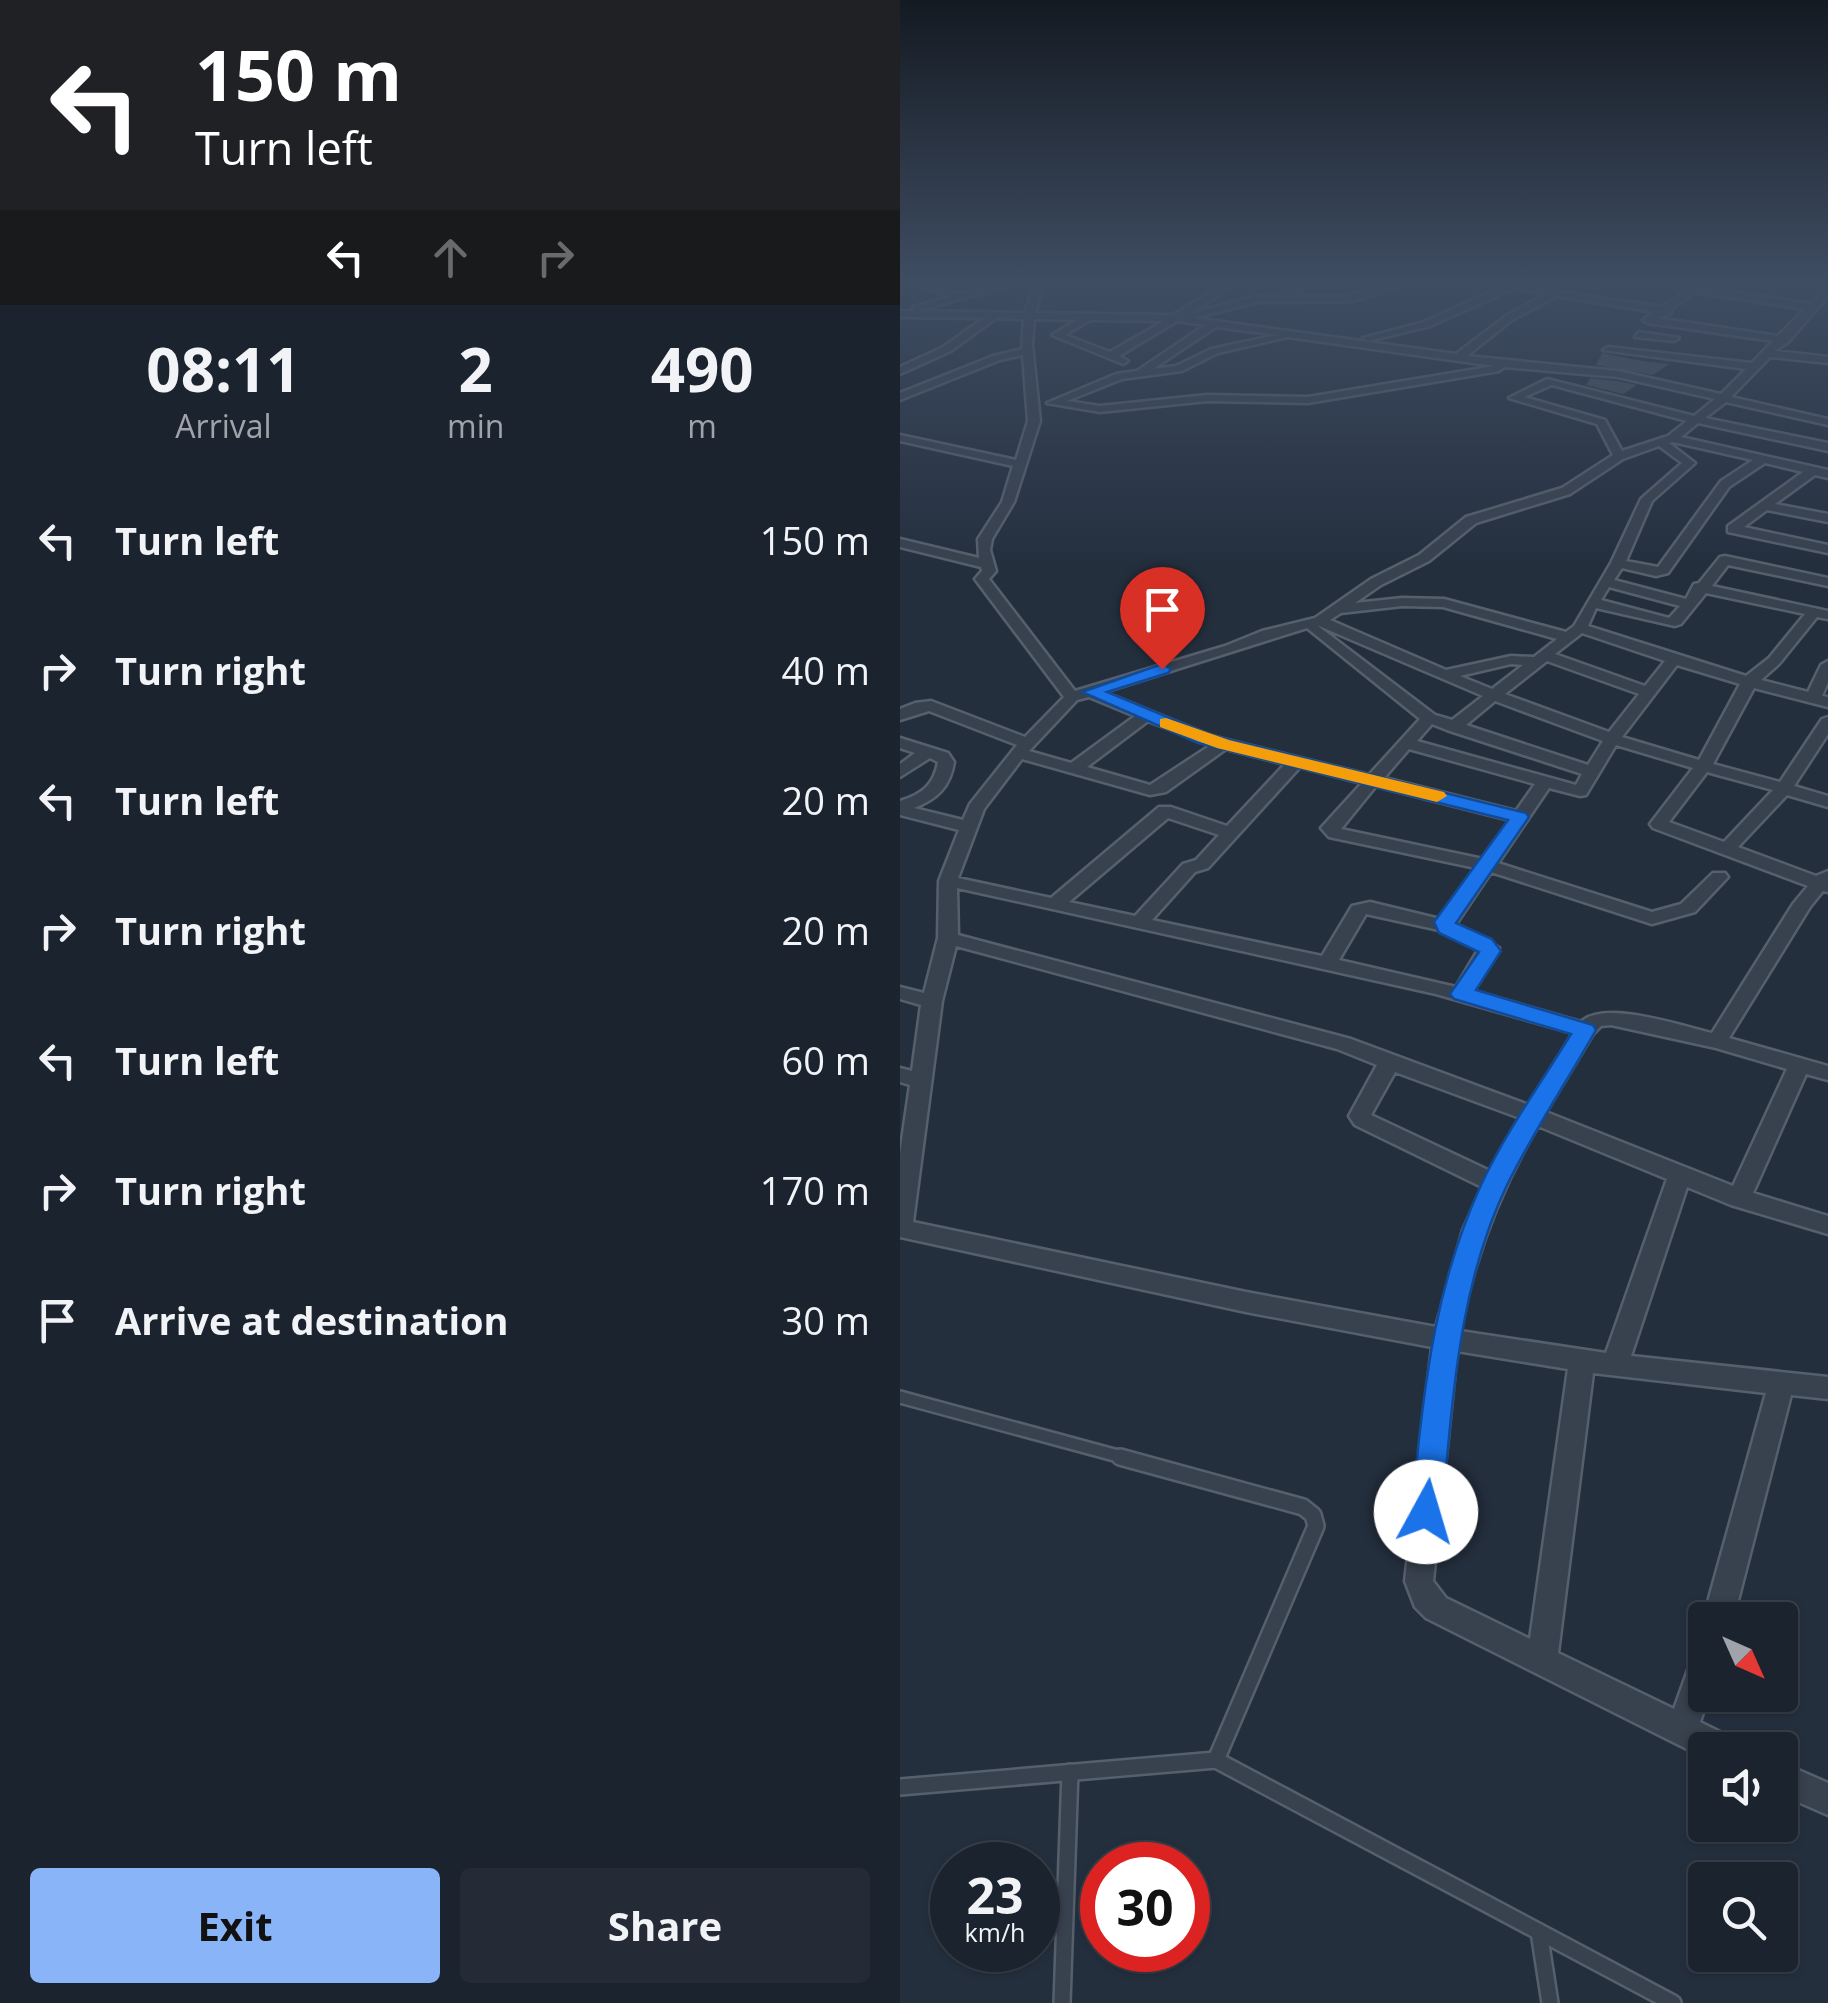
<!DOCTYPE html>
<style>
body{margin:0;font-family:"Open Sans",sans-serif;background:#242b36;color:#f1f3f6;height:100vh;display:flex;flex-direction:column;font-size:38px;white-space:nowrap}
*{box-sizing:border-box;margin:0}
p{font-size:32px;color:#a0a4aa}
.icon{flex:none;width:55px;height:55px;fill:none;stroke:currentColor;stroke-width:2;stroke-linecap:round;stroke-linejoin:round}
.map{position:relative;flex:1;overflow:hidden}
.panel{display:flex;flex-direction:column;background:#1b232e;width:900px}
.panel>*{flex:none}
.banner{background:#202124;color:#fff;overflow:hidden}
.needle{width:65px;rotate:135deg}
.tools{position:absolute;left:788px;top:1602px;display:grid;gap:20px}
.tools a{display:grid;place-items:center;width:110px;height:110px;border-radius:10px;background:#1b232e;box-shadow:0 2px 8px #0004,0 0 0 2px #39404a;font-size:50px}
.speed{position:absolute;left:30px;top:1842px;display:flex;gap:20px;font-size:50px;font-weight:700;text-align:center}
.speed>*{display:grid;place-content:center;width:130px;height:130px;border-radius:50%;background:#1b232e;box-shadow:0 2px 8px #0004,0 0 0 2px #39404a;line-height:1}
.speed small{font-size:25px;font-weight:400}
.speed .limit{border:15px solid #d22;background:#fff;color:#111}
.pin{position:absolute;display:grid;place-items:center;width:85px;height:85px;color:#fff;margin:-102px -42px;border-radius:50% 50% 50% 0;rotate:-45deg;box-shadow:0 0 10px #0007}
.pin .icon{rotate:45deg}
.me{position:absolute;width:110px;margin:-55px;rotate:6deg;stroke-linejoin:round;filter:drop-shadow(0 0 8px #0008)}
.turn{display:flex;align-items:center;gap:35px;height:210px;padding:0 30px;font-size:45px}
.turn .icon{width:130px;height:130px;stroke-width:2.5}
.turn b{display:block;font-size:70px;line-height:85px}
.lanes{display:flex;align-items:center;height:95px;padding:0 30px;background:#0003;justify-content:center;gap:50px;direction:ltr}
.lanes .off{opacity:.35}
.eta{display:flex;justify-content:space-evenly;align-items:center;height:170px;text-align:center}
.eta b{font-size:60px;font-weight:700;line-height:70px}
.cta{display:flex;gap:20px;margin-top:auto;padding:20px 30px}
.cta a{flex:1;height:115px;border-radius:10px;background:#8ab4f8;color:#111;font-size:40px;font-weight:700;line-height:115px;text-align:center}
.cta a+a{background:#242b36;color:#f1f3f6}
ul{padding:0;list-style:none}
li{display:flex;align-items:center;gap:30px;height:130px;padding:0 30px}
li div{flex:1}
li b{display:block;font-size:38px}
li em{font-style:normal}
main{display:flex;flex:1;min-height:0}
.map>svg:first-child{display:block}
.building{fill:#455162}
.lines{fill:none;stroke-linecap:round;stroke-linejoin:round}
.lane-far1-casing{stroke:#565f6c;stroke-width:16}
.lane-casing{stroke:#565f6c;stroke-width:20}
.street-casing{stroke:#565f6c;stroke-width:5}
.lane-far1{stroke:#38414e;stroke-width:11}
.lane{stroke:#38414e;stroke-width:15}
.street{fill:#38414e;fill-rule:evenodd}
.route{fill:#1a73e8;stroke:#114b97;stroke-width:2.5}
.slow{fill:#f59e0b}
</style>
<main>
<section class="panel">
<div class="banner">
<div class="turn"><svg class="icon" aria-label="left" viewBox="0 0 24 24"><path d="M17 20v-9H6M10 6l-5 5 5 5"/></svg><div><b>150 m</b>Turn left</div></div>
<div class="lanes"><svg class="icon" aria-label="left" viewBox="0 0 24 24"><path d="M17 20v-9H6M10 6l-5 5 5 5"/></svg><svg class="icon off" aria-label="ahead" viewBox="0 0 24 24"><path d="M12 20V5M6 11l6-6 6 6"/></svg><svg class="icon off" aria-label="right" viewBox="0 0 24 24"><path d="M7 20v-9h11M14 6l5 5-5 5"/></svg></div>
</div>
<div class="eta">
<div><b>08:11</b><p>Arrival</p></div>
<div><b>2</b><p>min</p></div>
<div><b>490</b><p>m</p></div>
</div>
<ul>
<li><svg class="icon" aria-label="left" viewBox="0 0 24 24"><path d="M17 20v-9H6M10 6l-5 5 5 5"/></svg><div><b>Turn left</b></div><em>150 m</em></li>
<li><svg class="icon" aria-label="right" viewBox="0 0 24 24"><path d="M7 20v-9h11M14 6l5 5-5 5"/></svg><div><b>Turn right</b></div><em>40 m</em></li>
<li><svg class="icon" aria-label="left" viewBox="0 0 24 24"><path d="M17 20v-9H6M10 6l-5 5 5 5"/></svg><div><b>Turn left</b></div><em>20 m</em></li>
<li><svg class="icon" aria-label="right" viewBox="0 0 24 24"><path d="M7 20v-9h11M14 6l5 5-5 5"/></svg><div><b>Turn right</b></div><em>20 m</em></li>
<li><svg class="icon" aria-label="left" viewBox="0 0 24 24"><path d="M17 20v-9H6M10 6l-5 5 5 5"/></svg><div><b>Turn left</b></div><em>60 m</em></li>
<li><svg class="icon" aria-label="right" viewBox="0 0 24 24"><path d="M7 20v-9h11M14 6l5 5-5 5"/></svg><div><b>Turn right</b></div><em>170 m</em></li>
<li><svg class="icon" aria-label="arrive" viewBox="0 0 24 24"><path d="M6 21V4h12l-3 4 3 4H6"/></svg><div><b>Arrive at destination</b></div><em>30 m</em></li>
</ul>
<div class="cta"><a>Exit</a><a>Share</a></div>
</section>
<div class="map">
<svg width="928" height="2003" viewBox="0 0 928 2003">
<rect width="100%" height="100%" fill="#242f3e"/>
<g class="building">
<polygon points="702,353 742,361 769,364 753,375 696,365"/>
<polygon points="690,378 717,381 737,385 723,394 686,385"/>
</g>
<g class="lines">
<defs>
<polyline id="lane-far1" points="0,1397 229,1459"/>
<g id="lane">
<polyline points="220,1457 403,1507 413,1515 416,1526 316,1760"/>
<polyline points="0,1787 316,1760 773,2003"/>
<polyline points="639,1932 650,2003"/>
<polyline points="162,2003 170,1772"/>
</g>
<g id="street">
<path d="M14 284C31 284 48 295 64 293 81 292 96 284 114 284L18 311 125 313 134 284H144L135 313 273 315 325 284H336L291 313 358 296 377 295 398 284H410L390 296 440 297 489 284H502L455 301 358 302 294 318 556 354 606 316 646 294 613 289 530 326 468 341 463 338 524 322 607 284 761 307 793 286 910 304 928 288V296L888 342 875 351 928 357V363L870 357 831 397 928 419V425L826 402 805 418 928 443V451L798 423 781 437 928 470V478L915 475 875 504 928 514V522L867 510 844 527 928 545V553L828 532V526L903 472 865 463 829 487 768 573 756 576 722 568 714 580 786 599 794 584 799 583 820 557 825 556 928 578V586L828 565 812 586 928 611V619L917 617 879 664 861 680 908 692 921 665 928 661V682L922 696 928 697V707L854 688 813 764 880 782 922 719 928 717V734L894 786 928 796V807L887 795 838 847 916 876 928 871V892L923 891 910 907 829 1038 928 1066V1080L906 1074 853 1193 928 1216V1234L831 1205 787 1187 731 1356 928 1377V1399L891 1395 833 1620H805V1624L803 1620 866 1393 693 1373 658 1653 774 1709 794 1653 805 1648V1695H809L800 1722 834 1739 839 1750H805V1758L526 1618 515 1607 505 1581 532 1347 346 1312 0 1237V1154L10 1085 0 1082V1068L12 1071 21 1005 0 999V987L24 993 38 938 39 881 59 830 0 815V801C22 794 34 785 38 762L30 758 0 777V764L15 753 0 748V738L48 753 54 762C50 787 37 799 14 808L63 820 70 804 117 745 29 711 0 720V709L15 703 31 701 125 737 164 697 75 579 82 571 81 567 0 547V539L79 558 78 539 102 502 113 466 0 441V435L116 460 128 421 123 355 100 360 0 400V393L93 356 122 349 124 319 96 318 51 351 0 374V367L43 347 84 318 0 317V311H13V307L50 297ZM795 292 905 309 878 336 757 318 771 313V309ZM657 296 754 312 743 320 748 323 873 341 852 363 708 347 703 350 846 369 821 394 718 371 567 356 612 320ZM134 319 177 320 152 335 223 364 228 361 219 356 277 321 305 325 237 371 216 374 147 403 200 412 307 401 408 403 599 371 604 367 718 377 815 399 794 416 647 379 609 398 697 424 713 455 662 488 566 517 519 555 471 579 415 618 362 631 325 646 175 691 89 579 96 571 90 550 92 539 114 502 140 421 132 344ZM190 320H191L264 321 210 352 165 335ZM316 327 377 335 311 349 276 366 253 369ZM388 337 594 366 408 397 307 395 200 406 167 401 222 379 282 371 318 353ZM652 385 787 421 768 436 722 451 705 420 624 397ZM773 442 853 460 821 481 758 567 726 561 752 501 795 463 769 443ZM759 446 782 463 741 499 711 563 674 626 666 632 544 599 502 598 455 603 481 585 529 561 576 523 670 494 723 459ZM709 587 780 606 769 618 701 600ZM806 593 905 614 869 658 846 676 688 626 696 608 775 626 781 624ZM502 606 543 607 657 639 634 657 611 656 546 670 430 620 441 613ZM418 626H419L583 696 552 720 535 715ZM407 628 520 719 469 775 311 736 204 692ZM682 633 765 661 745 686 655 654ZM647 661 739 694 709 732 605 694ZM611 664 623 665 592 689 560 676ZM777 665 840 684 799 760 722 737ZM189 697 235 716 171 763 129 751 177 700ZM595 701 703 741 688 765 566 725ZM248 721 311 745 250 785 187 767ZM532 724 547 730 682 774 676 785 517 741ZM716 745 793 768 750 824 753 828 908 886 893 904 812 1033C781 1026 704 999 681 1022L573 991 599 948 556 924 591 872 752 924 795 912 828 877 825 873H813L781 904 752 912 598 863 649 788 680 796 686 795ZM326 749 385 764 327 826 271 807H259L151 898 58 878 84 809 122 759 250 795 266 792ZM509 749 635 784 616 811 484 778ZM400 767 462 783 421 828 429 837 576 868 540 919 470 902 452 906 422 956 252 920 295 872 308 868ZM807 772 873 790 824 842 769 822ZM476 786 610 820 583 859 441 829ZM268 818 319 835 296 860 283 864 235 916 169 902ZM57 888 536 994 673 1033 629 1105 451 1039 58 935ZM466 914 539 930 578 950 556 987 439 960ZM56 946 437 1049 477 1065 449 1116 455 1125 582 1187 563 1230 536 1327 346 1292 13 1222 42 1001ZM711 1025 816 1048 887 1069 833 1186 646 1112 693 1034 701 1026ZM495 1072 620 1118 590 1171 471 1115ZM638 1126 767 1179 706 1353 560 1331C574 1257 600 1190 638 1126ZM557 1351 668 1369 630 1639 546 1598 533 1581Z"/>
<polygon points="739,332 779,338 774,341 735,337"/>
<polygon points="880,1762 928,1783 928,1815 880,1794"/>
</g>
</defs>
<use href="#lane-far1" class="lane-far1-casing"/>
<use href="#lane" class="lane-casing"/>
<use href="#street" class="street-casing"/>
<use href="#lane-far1" class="lane-far1"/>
<use href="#lane" class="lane"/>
<use href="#street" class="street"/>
</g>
<linearGradient id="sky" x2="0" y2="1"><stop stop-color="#141a22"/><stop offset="0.5" stop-color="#3f4d63"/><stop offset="1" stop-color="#3f4d63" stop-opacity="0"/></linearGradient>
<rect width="928" height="565" fill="url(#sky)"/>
<path class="route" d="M262 664 271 669 268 673 207 692 311 735 626 813 629 817 556 923 592 939 601 951 576 990 693 1025 696 1030C667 1081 634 1131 608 1183 558 1285 553 1400 542 1512L538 1522 526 1526 515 1522 511 1512C524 1395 531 1294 581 1185 605 1133 641 1083 671 1034L554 999 550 994 579 952 539 933 534 922 608 820 298 743 182 692Z"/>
<polygon class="slow" points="266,718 329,740 544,792 547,796 537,802 317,748 260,727 260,719"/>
</svg>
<div class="tools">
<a><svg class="needle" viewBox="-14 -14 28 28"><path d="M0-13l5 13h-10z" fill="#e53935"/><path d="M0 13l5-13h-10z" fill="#a0a4aa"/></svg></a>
<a><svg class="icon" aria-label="sound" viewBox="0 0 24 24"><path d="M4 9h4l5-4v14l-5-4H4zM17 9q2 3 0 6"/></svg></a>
<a><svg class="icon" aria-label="search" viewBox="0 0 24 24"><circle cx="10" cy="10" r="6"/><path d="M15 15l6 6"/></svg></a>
</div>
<div class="speed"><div>23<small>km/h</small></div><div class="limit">30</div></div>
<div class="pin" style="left:262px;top:669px;background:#d93025"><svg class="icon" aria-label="arrive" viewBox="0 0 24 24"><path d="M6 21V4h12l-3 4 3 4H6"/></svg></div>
<svg class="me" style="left:526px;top:1512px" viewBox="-20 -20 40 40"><circle r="19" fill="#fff"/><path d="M0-13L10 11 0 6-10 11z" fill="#1a73e8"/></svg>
</div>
</main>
